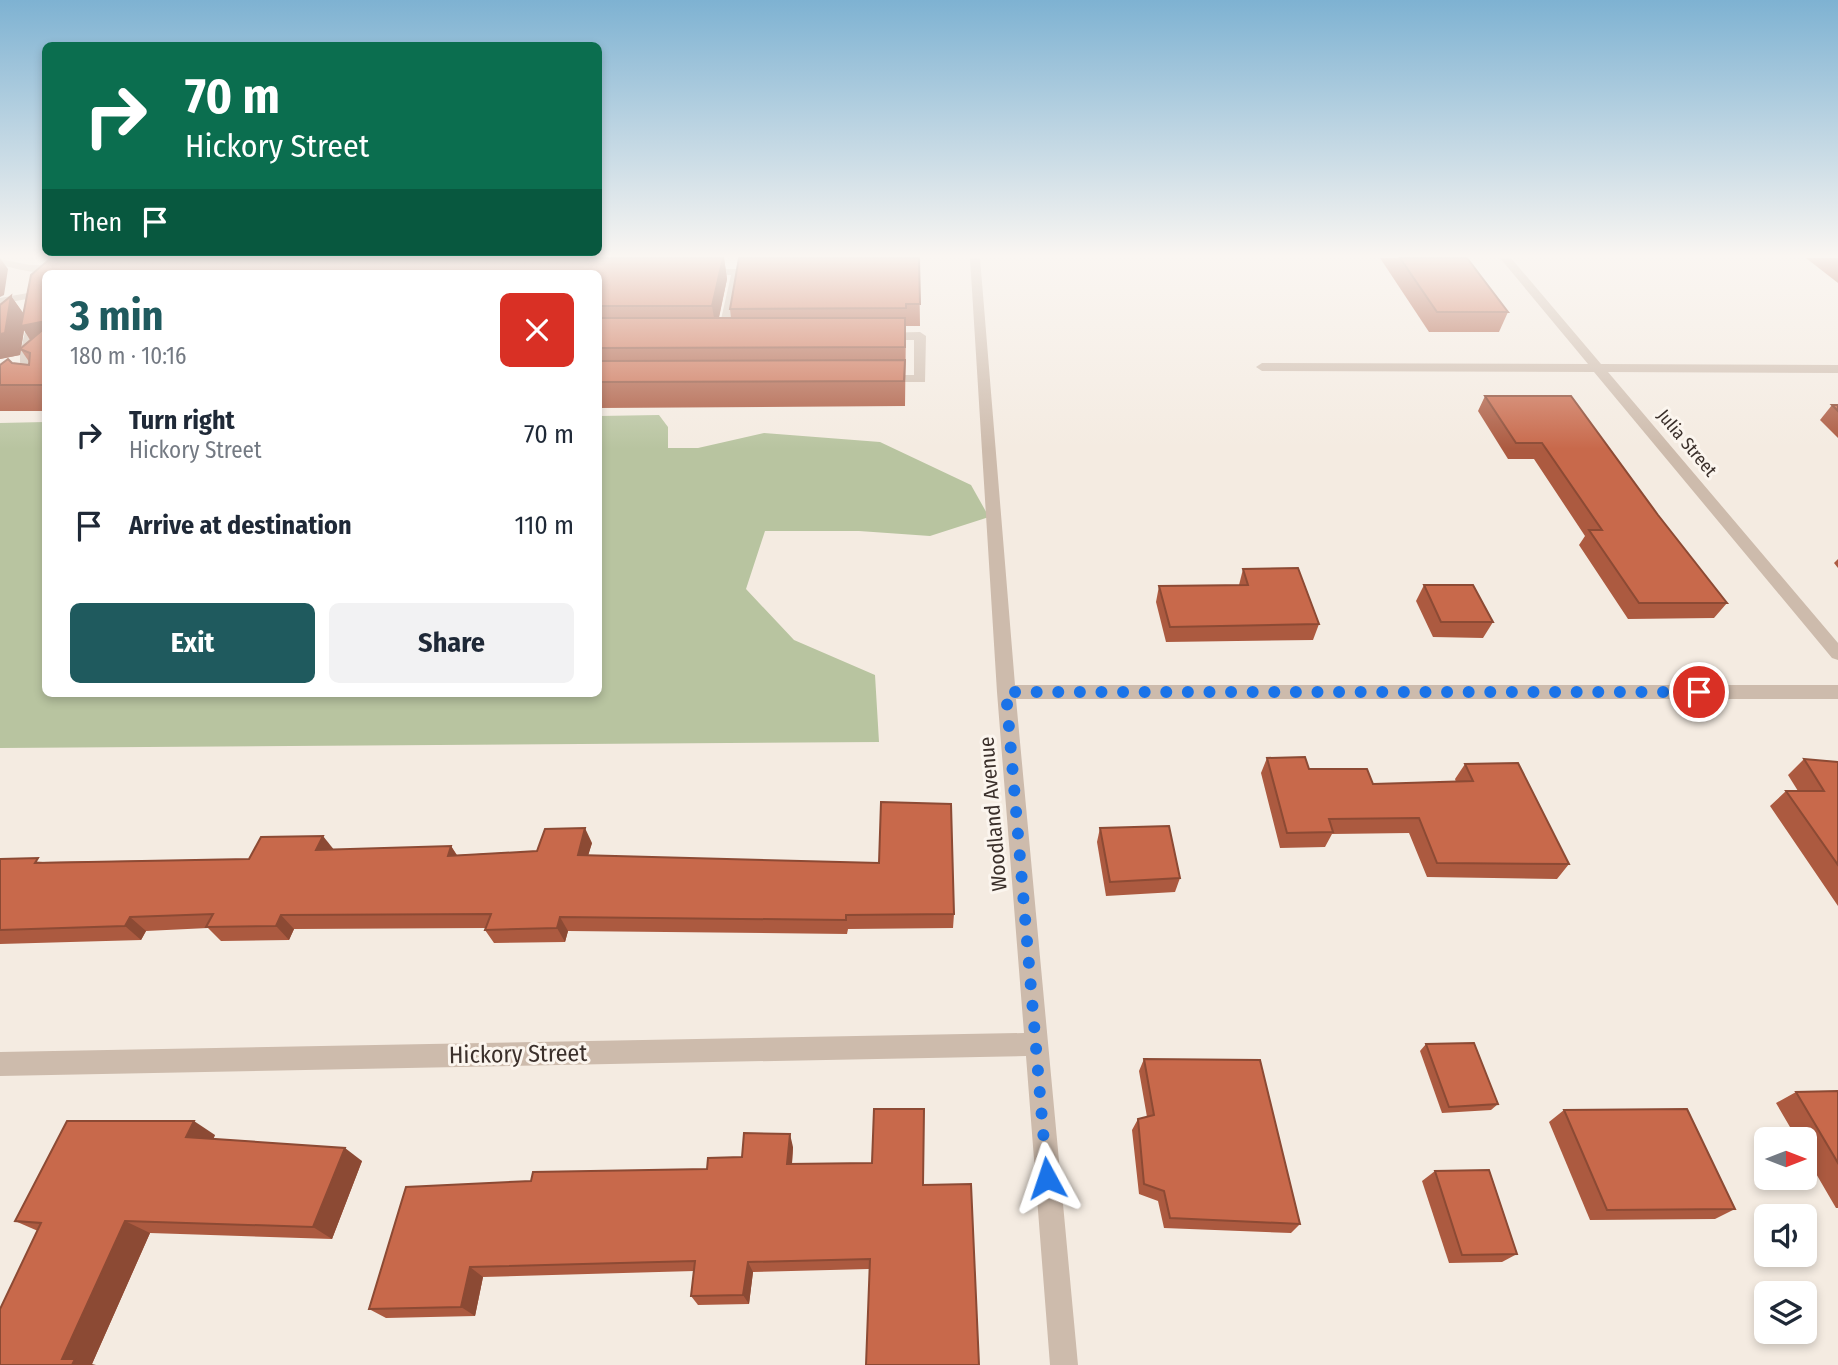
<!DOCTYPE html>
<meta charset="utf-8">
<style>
body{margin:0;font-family:"Fira Sans Condensed",sans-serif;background:#f2f2f3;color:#1f2937;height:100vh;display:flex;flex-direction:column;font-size:26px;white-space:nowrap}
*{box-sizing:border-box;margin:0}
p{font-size:23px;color:#747a83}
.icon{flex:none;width:38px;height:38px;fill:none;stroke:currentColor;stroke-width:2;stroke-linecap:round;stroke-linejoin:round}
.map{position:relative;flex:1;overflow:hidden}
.side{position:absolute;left:42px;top:270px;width:560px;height:427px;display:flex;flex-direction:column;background:#fff;border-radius:10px;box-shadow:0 4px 10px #0003}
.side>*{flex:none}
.top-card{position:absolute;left:42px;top:42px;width:560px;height:214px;border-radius:10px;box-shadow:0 4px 10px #0003;background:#0b6e4f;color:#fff;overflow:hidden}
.needle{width:46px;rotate:90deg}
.fabs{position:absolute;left:1754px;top:1127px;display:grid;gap:14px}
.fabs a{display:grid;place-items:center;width:63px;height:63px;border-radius:10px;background:#fff;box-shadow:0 4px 10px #0003;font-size:35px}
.pin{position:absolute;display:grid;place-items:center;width:60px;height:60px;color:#fff;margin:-30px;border:4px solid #fff;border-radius:50%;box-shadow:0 2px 7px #0007}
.me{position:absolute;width:77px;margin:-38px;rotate:355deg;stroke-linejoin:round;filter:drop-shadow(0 0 5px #0008)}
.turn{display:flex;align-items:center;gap:24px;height:147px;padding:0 28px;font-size:32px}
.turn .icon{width:91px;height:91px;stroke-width:2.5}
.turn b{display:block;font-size:49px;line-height:60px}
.then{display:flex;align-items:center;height:66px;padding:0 28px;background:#0003;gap:14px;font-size:26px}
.round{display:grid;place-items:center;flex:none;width:74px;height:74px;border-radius:10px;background:#f2f2f3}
.overview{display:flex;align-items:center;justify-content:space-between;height:119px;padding:0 28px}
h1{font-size:42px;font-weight:700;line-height:52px;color:#1f5a5e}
.action{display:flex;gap:14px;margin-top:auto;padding:14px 28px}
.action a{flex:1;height:80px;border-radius:10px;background:#1f5a5e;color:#fff;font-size:28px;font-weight:700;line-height:80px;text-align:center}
.action a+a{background:#f2f2f3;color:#1f2937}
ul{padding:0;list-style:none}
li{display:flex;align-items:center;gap:21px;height:91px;padding:0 28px}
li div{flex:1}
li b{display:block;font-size:26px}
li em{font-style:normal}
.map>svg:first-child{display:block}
.green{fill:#b8c4a0}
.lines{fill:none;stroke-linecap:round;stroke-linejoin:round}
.minor{fill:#cdbbac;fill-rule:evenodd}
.wall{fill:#ac5a40;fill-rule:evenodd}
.shaded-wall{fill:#8c4a34}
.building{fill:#c8694b;stroke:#8c4a34;stroke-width:2}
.route{stroke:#1a73e8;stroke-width:12;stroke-dasharray:0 21.6}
.labels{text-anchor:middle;stroke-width:6;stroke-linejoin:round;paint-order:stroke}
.far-street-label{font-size:18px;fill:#3b302b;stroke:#fbf5ee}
.street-label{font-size:21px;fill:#3b302b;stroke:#fbf5ee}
.near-street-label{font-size:24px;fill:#3b302b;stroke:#fbf5ee}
</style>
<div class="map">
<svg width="1838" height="1365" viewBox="0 0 1838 1365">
<rect width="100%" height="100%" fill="#f4ebe1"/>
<polygon class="green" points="659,415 668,427 668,448 698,448 764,433 880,442 971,485 989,517 930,536 859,531 765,531 746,589 794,640 875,675 879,742 0,748 0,423 45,422 46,693 598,693 599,416"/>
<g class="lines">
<g class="minor">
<polygon points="970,258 980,258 1015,685 1838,685 1838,699 1016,699 1078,1365 1050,1365 1026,1056 0,1076 0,1052 1024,1033 997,692"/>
<polygon points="1500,258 1511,258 1601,364 1838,365 1838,373 1608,372 1838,643 1838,660 1832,658 1594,372 1262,371 1256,367 1262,363 1588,364"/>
<path d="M0 259 30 265H62L68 268C52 279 18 269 0 265Z"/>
<polygon points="702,269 737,269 743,272 727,340 717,337 731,275 698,274 696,272"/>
<polygon points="39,291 43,292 43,296 0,304 0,298"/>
<polygon points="35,310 41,314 32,354 32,372 40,380 46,380 46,388 31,386 20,373 20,354 29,314"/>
<polygon points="920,332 926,336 925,382 877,382 876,379 882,375 914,375 914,340 882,340 878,339 878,333"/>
</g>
</g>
<g class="wall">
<path d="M51 258H724L727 279 719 318H731L730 309 739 258H919L920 326H906L905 406 598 408V273H46V411H0V365L8 359 12 363 29 365 30 363 21 350 20 355 0 359V304L11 296 23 313 31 275ZM24 330 30 340 21 348Z"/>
<polygon points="1380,258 1467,258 1508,312 1499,332 1429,332"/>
<polygon points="1806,258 1838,258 1838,283"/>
<polygon points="1485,396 1658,515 1727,603 1714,618 1628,619 1579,545 1585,536 1534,459 1508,459 1478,411"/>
<polygon points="1832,405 1838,405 1838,438 1820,420"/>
<polygon points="1838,559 1838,568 1834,563"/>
<polygon points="1243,569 1319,624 1313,640 1166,642 1156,602 1159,586 1239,585"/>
<polygon points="1424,585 1493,622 1483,638 1433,637 1416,601"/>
<polygon points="1267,758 1309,769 1373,784 1456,782 1455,779 1465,764 1569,864 1557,879 1427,877 1409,833 1332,834 1325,847 1280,848 1261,773"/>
<polygon points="1804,759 1838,762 1838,906 1770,806 1786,791 1798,791 1788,775"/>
<polygon points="1100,828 1180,878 1175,892 1106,896 1097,842"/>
<polygon points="592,843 588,855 954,914 953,928 848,929 847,934 568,931 565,942 494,943 485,930 486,928 294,929 289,940 221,941 208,928 146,931 141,940 0,944 0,859 43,862 249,859 334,850 451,846 457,855 537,851"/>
<polygon points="1426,1044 1498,1104 1491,1110 1442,1113 1420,1051"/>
<polygon points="1144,1059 1300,1224 1291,1233 1164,1228 1158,1201 1139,1194 1132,1130 1138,1119 1147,1117 1139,1071"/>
<polygon points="1838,1091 1838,1208 1836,1208 1804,1153 1804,1139 1797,1139 1776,1103 1796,1092"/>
<polygon points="1564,1110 1735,1209 1715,1219 1590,1220 1549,1122"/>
<polygon points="215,1135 213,1139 362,1161 332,1239 150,1233 92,1364 0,1365 38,1231 15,1221"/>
<polygon points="793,1147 792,1164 872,1163 869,1269 753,1272 749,1304 698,1305 691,1296 694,1271 483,1277 475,1316 386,1318 369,1309 531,1181 707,1169 742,1157"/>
<polygon points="1435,1171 1517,1254 1502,1262 1449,1263 1422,1181"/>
</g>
<g class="shaded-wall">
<polygon points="0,258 8,269 4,295 0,297"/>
<polygon points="723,258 724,258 727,279 716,330 712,306"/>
<polygon points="11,296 26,317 46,321 46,349 38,351 24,330 20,355 0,359 0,334"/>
<polygon points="585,828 592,843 584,869 578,855"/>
<polygon points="323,836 335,851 316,850"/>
<polygon points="451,846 460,861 448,856"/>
<polygon points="281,915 294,929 289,940 276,926"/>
<polygon points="130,917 146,931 141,940 125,926"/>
<polygon points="560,917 568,931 565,942 557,928"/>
<polygon points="194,1121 215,1135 208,1151 186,1137"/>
<polygon points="790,1134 793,1147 791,1177 787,1164"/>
<polygon points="345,1148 362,1161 332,1239 313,1227"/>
<polygon points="125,1221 150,1233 92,1364 96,1365 72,1365 62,1359"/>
<polygon points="748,1262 753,1272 749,1304 743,1295"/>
<polygon points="470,1267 483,1277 475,1316 461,1307"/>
</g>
<g class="building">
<polygon points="51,258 723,258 712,306 598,306 598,273 46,273 46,321 21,326 31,275"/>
<polygon points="739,258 919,258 920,304 906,304 906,308 730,309"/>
<polygon points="1400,258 1467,258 1508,312 1437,312"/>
<polygon points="11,296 5,333 0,334 0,305"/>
<polygon points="598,318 905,318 905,347 598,348"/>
<polygon points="46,327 46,385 0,385 0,365 8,359 12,363 29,365 30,353 20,349"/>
<polygon points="905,360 904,381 598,382 598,361"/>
<polygon points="1485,396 1571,396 1658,515 1727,603 1639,603 1589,530 1602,530 1542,443 1516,443"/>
<polygon points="1832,405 1838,405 1838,411"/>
<polygon points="1298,568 1319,624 1170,627 1159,586 1248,585 1243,569"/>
<polygon points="1424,585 1473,585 1493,622 1441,622"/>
<polygon points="1305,757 1309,769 1367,769 1373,784 1473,781 1465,764 1518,763 1569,864 1437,863 1419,818 1329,819 1333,832 1287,833 1267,758"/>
<polygon points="1804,759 1838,762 1838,865 1786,791 1824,791"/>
<polygon points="881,802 951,804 954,914 846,915 846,920 560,917 557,928 485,930 491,914 281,915 276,926 206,927 213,914 130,917 125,926 0,930 0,859 38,858 35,863 249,859 261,837 323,836 316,850 451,846 448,856 537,851 545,829 585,828 578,855 879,863"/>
<polygon points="1169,826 1180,878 1110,882 1100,828"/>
<polygon points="1474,1043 1498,1104 1449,1107 1426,1044"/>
<polygon points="1144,1059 1260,1060 1300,1224 1170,1218 1164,1191 1144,1184 1138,1119 1154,1115"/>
<polygon points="1838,1091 1838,1163 1796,1092"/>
<polygon points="874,1109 924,1109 923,1185 971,1184 979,1365 866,1365 870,1259 748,1262 743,1295 691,1296 695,1261 470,1267 461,1307 369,1309 406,1187 531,1181 533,1172 707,1169 708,1158 742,1157 744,1133 790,1134 787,1164 872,1163"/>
<polygon points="1687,1109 1735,1209 1607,1210 1564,1110"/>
<polygon points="67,1121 194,1121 186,1137 345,1148 313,1227 125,1221 62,1359 75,1359 72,1365 0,1365 0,1309 41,1223 15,1221"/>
<polygon points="1489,1170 1517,1254 1462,1255 1435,1171"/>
</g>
<linearGradient id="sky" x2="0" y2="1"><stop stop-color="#7eb2d2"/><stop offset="0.57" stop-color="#faf6f2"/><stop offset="1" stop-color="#faf6f2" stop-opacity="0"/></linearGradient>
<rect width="1838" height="449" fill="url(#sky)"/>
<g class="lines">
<polyline class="route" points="1047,1178 1006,692 1699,692"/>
</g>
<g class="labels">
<g class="far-street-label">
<text transform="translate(1687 443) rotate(50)" y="6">Julia Street</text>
</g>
<g class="street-label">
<text transform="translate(993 814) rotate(-95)" y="7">Woodland Avenue</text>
</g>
<g class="near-street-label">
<text transform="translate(518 1054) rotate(-1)" y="8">Hickory Street</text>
</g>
</g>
</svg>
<div class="fabs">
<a><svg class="needle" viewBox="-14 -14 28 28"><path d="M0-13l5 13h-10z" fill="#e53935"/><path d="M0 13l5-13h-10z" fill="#747a83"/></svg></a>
<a><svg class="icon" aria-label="sound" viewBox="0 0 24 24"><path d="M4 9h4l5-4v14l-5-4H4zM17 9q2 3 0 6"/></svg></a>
<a><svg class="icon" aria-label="layers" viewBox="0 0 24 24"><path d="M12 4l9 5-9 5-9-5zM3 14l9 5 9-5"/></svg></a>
</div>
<div class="pin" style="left:1699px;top:692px;background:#d93025"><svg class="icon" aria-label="arrive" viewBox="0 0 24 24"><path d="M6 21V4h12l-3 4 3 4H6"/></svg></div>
<svg class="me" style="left:1047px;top:1178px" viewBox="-20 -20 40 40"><path d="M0-17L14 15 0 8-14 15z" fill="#1a73e8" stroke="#fff" stroke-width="4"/></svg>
<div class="top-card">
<div class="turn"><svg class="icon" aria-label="right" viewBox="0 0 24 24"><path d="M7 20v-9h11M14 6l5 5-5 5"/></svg><div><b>70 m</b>Hickory Street</div></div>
<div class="then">Then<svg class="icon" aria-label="arrive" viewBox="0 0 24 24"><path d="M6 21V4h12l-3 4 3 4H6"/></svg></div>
</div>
<section class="side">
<div class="overview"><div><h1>3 min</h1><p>180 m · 10:16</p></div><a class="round" style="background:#d93025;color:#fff"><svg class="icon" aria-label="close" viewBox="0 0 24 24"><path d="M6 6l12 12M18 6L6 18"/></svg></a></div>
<ul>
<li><svg class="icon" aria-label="right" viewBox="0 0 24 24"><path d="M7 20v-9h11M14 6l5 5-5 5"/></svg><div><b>Turn right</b><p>Hickory Street</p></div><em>70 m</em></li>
<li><svg class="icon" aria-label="arrive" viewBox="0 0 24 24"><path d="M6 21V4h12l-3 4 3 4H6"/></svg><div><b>Arrive at destination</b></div><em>110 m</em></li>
</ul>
<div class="action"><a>Exit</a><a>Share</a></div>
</section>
</div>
